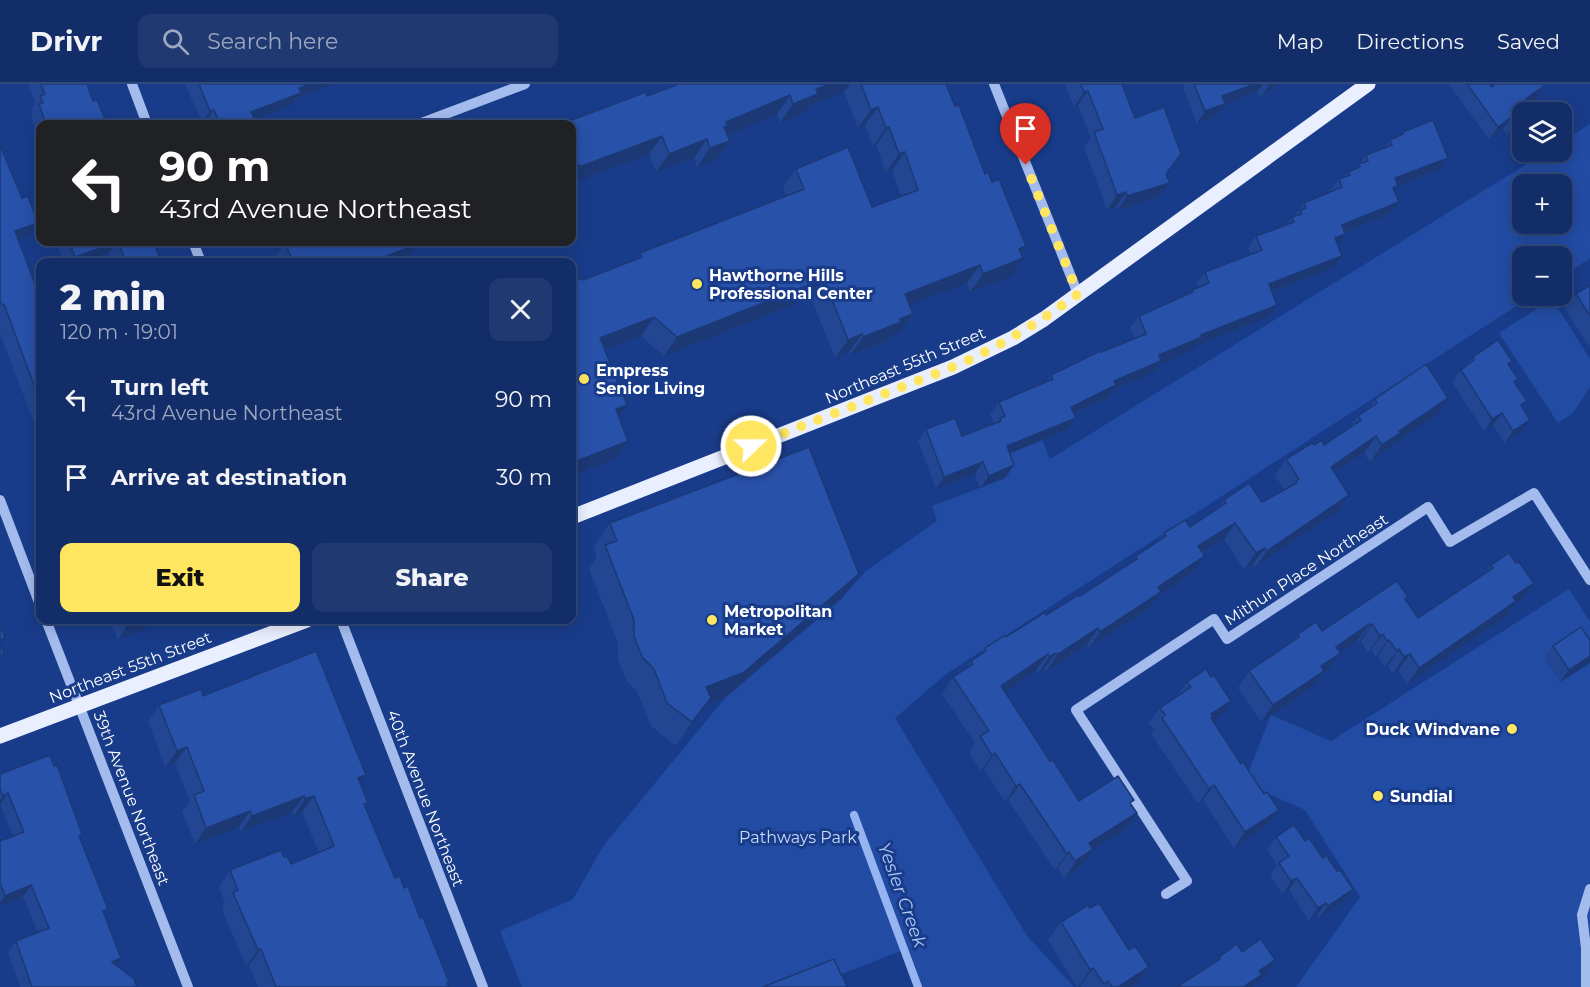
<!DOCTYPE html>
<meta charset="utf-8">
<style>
body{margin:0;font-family:Montserrat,sans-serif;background:#203971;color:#f1f3f6;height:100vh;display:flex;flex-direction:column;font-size:22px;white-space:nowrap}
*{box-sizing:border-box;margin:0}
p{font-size:20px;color:#9da8c0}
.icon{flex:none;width:33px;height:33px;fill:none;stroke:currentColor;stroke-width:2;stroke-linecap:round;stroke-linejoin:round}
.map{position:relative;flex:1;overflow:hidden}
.sheet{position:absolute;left:36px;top:174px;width:540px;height:366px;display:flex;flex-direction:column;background:#132d68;border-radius:12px;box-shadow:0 3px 15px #0003,0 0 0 2px #32497c}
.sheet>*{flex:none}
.top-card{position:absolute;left:36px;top:36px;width:540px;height:126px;border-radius:12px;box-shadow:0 3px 15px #0003,0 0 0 2px #32497c;background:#202124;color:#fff;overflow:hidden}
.fabs{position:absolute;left:1512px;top:18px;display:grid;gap:12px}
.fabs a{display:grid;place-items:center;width:60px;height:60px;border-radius:12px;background:#132d68;box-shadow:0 3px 15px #0003,0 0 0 2px #32497c;font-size:30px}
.pin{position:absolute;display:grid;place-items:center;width:51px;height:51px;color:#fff;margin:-62px -26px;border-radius:50% 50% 50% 0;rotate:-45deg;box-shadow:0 0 6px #0007}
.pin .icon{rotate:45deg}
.me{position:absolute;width:66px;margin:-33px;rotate:68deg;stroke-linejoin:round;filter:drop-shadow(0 0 4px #0008)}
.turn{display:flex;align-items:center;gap:21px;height:126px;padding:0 24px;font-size:27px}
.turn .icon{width:78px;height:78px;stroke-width:2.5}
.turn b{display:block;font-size:42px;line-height:51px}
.round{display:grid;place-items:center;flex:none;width:63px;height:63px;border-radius:12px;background:#203971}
.overview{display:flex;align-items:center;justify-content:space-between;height:102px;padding:0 24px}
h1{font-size:36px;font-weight:800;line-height:45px}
.button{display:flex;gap:12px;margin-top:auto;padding:12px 24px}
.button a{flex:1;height:69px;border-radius:12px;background:#ffe660;color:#111;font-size:24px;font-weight:800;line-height:69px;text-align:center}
.button a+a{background:#203971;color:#f1f3f6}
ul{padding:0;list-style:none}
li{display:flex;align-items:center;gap:18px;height:78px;padding:0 24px}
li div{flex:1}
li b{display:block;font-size:22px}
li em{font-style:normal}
header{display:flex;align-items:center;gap:36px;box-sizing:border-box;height:84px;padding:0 30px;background:#132d68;border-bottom:2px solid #32497c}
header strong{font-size:28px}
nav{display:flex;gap:33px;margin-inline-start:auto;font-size:21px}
.search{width:420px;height:54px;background:#203971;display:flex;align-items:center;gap:15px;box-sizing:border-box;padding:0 21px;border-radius:12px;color:#9da8c0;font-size:22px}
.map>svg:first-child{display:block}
.green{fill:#224ca4;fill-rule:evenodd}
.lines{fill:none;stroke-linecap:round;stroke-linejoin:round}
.stream{stroke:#96b4f0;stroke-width:8}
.minor{stroke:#a3bbed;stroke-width:10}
.major{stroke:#eaefff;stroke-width:15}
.wall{fill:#224691}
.shaded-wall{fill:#1c3976}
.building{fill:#2851a9;stroke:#1c3976;stroke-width:1.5}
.route{stroke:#ffe660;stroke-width:10;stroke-dasharray:0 18}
.poi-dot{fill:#ffe660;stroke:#193c8a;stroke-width:2}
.labels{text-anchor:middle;stroke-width:6;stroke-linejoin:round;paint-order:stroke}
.poi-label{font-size:16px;font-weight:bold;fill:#fff;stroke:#193c8a;text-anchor:start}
.street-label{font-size:16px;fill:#fff;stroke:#193c8a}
.park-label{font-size:16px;fill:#c9d9fa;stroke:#193c8a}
.water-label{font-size:18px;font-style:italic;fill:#afc6f5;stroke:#193c8a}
</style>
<header>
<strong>Drivr</strong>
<div class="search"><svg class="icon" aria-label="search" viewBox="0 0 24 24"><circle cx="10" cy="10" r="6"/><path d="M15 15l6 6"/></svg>Search here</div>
<nav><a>Map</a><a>Directions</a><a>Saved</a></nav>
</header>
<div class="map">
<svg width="1590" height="903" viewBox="0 0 1590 903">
<rect width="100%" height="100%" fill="#193c8a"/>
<g class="green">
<path d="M1590 40V174L1562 193V172H1522V212H1532L946 590 895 634 1027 852 1074 903H917L903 866 808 903H522L500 847 573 815 604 761 726 613 842 514 866 487 937 437 932 422 1006 394 998 373 1042 356 1050 375 1546 68H1562V58ZM1522 100H1562V140H1522Z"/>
<polygon points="1552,215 1590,275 1590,303 1573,329 1558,339 1499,249"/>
<polygon points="1569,505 1590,538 1590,903 1296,903 1360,813 1305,726 1244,699 1271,631 1331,657"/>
</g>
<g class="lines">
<polyline class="stream" points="854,731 918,903"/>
<g class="minor">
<polyline points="132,0 147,40"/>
<polyline points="994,0 1078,210"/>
<polyline points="419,40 525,0"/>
<polyline points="193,158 201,178"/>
<polyline points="0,416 40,521"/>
<polyline points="46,536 188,903"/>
<polyline points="341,536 483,903"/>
<polyline points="1166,810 1187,797 1076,626 1214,535 1227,555 1428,423 1450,458 1534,409 1590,496"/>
<polyline points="1586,903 1586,864 1582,831 1590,805"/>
</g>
<g class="major">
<polyline points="572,433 953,283 1013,254 1044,235 1368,0"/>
<polyline points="0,652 307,536"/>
</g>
</g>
<g class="wall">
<polygon points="28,0 87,0 93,17 107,40 40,40 40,60 31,32 33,28 32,24 35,19"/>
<polygon points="185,0 335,0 298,14 292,21 254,36 256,39 254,40 206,40 205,38 202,39"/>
<polygon points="679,0 946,0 985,90 1023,174 1010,193 970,208 967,199 909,221 913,230 900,248 892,251 888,257 850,271 849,268 835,274 811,214 664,272 641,252 605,266 627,321 619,332 615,375 572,392 572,198 583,196 635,176 640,169 786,111 783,103 796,85 872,123 901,112 892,86 886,89 876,61 873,62 865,41 858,44 844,8 811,21 805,29 780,39 777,30 727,51 730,57 717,75 697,83 694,74 656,88 649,70 572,100 572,40"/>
<polygon points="1065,0 1122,0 1135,34 1167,90 1170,99 1160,113 1117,127 1116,123 1107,126 1084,63 1091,54 1078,21 1074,23"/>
<polygon points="1185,0 1279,0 1261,13 1257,8 1225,20 1217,32 1197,40 1183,4"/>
<polygon points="1449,0 1489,0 1492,3 1545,1 1537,14 1529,20 1522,41 1507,52 1503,45 1489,55"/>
<polygon points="1403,48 1440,86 1398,102 1394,107 1399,118 1390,130 1345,149 1345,150 1338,161 1342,172 1334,184 1272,208 1268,233 1196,262 1193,266 1160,280 1153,289 1113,306 1108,314 1074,330 1076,334 1067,346 1010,370 1014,381 1006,393 980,404 975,390 936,405 918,357 926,345 962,352 994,340 990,330 999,318 1046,298 1051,291 1101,268 1135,254 1130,244 1139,232 1190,210 1192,206 1198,204 1196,200 1205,188 1250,170 1248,164 1256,152 1287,141 1292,133 1296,132 1295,131 1304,119 1331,108 1330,107 1339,95 1345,92 1348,88 1356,85 1366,71 1384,64 1390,56 1401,51"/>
<polygon points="0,61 22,114 38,139 28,153 19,156 40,213 40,355 0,249"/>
<polygon points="62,158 153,158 162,178 113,178 109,169 85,178 64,178 58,162"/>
<polygon points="285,159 418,160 405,178 273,178 272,177"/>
<polygon points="1590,201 1590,260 1588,261 1565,225 1576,210"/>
<polygon points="1473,273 1509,281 1522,324 1530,336 1521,348 1505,359 1493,341 1484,347 1452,298 1461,286 1467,281"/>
<polygon points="1375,315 1437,331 1393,360 1389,365 1370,378 1364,369 1334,389 1349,411 1337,428 1255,483 1253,480 1244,486 1224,455 1203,469 1193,488 1159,511 1150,524 1089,564 1087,561 1046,588 1044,585 1038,589 1036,586 1005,608 1050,677 1079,717 1131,720 1126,745 1093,766 1082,782 1064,794 1058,784 1055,786 1008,716 1005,718 984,685 981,687 969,669 975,659 942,610 953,593 965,585 971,577 980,571 985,564 1080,512 1131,479 1136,472 1159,457 1164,449 1190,443 1217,425 1224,416 1262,418 1284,406 1275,391 1286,375 1314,361 1324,361 1349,344 1358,332 1367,326"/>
<polygon points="610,439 842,514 726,613 707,620 676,662 651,642 637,608 626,596 618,575 618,559 589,485 597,473 594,463"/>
<polygon points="1516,479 1534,499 1522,515 1513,522 1505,533 1407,600 1398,586 1393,590 1388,582 1385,583 1378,572 1376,573 1371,566 1368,569 1361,557 1359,558 1358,556 1340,568 1329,585 1321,591 1312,603 1261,638 1238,604 1249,587 1294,557 1298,550 1322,547 1405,516 1418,534 1485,490 1491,481"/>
<polygon points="110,536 152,536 145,545 118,556"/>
<polygon points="1553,562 1589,580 1560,598 1544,574"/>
<polygon points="1187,598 1220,633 1213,637 1241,680 1264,710 1279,726 1268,741 1234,764 1203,716 1198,720 1151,650 1154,646 1149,639 1160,624 1177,612"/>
<polygon points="203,612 360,699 365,722 395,794 404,804 420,834 449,898 448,900 449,903 258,903 249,881 246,882 222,825 225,819 219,803 230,786 284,773 291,780 319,769 302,728 294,732 292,728 241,748 239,743 195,760 182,728 190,717 175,679 165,683 148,637 159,621"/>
<polygon points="0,690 79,754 104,830 116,881 137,903 20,903 8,868 16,857 38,849 23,813 0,822 0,757 13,752 0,721"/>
<polygon points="1276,753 1344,817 1319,834 1317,831 1309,837 1289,806 1283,810 1270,791 1277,781 1267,766"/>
<polygon points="1090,824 1129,866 1149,883 1136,901 1133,903 1081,903 1080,902 1077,903 1048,856 1061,838"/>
</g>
<g class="shaded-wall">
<polygon points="310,0 335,0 298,14 292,21 243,40 251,28 299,4"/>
<polygon points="830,0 850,0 844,8 811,21 805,29 780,39 793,20 816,5"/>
<polygon points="1255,0 1263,0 1257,8 1225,20 1217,32 1197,40 1205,27 1222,12"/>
<polygon points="1270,0 1279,0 1261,13 1269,1"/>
<polygon points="1545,1 1537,14 1517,28 1526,15"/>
<polygon points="1088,7 1078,21 1074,23 1084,8"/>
<polygon points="790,11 777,30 719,55 726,38"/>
<polygon points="878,23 865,41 858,44 871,26"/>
<polygon points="214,26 205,38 202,39 210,27"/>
<polygon points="1512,33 1503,45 1489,55 1498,43"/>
<polygon points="1522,35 1522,41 1507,52 1516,39"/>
<polygon points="889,43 876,61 873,62 886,44"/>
<polygon points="662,52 649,70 572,100 572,95 579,83"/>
<polygon points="707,55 694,74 656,88 669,70"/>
<polygon points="730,57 717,75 697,83 710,64"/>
<polygon points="905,68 892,86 886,89 899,70"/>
<polygon points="1181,70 1157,103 1170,99 1160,113 1117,127 1127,112"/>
<polygon points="1448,74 1440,86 1398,102 1390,114 1395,94"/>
<polygon points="579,81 572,91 572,84"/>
<polygon points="1126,108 1116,123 1107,126 1117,111"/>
<polygon points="1399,118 1390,130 1333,153 1342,141"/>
<polygon points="38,139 28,153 6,161 15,147"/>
<polygon points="1345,150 1337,163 1335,154"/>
<polygon points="118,158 109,169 85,178 71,178 75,173"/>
<polygon points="418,160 405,178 371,178"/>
<polygon points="1026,162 1016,177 1023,174 1010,193 970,208 983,190 1019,165"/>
<polygon points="1342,172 1334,184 1260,212 1269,200"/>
<polygon points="980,181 967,199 892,228 905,210"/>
<polygon points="824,195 811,214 664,272 677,253"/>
<polygon points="1277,221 1268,233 1196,262 1193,266 1160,280 1153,289 1113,306 1108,314 1062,335 1071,323 1159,271 1201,251"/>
<polygon points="913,230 900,248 892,251 888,257 850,271 863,253 900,235"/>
<polygon points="654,233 641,252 588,272 600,254"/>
<polygon points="862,250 849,268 835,274 848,256"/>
<polygon points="1448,314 1437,331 1393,360 1389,365 1370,378 1382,361 1399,347"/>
<polygon points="627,321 614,340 616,325"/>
<polygon points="1502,329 1493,341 1484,347 1492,335"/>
<polygon points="1076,334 1067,346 998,374 1007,362"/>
<polygon points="1530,336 1521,348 1505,359 1513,347"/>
<polygon points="1376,352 1364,369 1319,399 1331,383"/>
<polygon points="628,357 615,375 572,392 572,379"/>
<polygon points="983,378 975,390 936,405 944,393"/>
<polygon points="1014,381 1006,393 980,404 989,392"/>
<polygon points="1349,411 1337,428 1255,483 1267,467"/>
<polygon points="1235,439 1224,455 1187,478 1198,462"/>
<polygon points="1265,464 1253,480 1244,486 1256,469"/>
<polygon points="1205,472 1193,488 1159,511 1150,524 1089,564 1100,548 1158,503"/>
<polygon points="859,490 842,514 726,613 707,620 676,662 692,638 706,603"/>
<polygon points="1534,499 1522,515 1513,522 1505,533 1407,600 1419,584 1513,513"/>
<polygon points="144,536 152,536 145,545 118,556 127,542"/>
<polygon points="1369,540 1358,556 1325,579 1336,563"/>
<polygon points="1372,540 1361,557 1359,558 1370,542"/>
<polygon points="1098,544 1087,561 1046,588 1057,571"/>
<polygon points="1383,550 1371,566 1368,569 1380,552"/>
<polygon points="1389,556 1378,572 1376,573 1387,557"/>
<polygon points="1399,565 1388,582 1385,583 1397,567"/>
<polygon points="1056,569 1044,585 1038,589 1049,573"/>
<polygon points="1341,569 1329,585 1321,591 1312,603 1261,638 1273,621 1321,582"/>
<polygon points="1048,570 1036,586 990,619 1001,602"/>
<polygon points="1410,570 1398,586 1393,590 1404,573"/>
<polygon points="1590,572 1590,578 1589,580 1560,598 1569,586"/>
<polygon points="1231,617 1220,633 1207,641 1211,630"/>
<polygon points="187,663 175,679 165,683 177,667"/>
<polygon points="995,669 984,685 981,687 992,671"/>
<polygon points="366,691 354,708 358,694"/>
<polygon points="1020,700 1008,716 1005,718 1016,702"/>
<polygon points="1214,701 1203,716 1198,720 1209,705"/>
<polygon points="8,709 0,721 0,715 3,712"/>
<polygon points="304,712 292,728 241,748 252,732"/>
<polygon points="314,712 302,728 294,732 305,715"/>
<polygon points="1279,726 1268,741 1234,764 1245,748"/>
<polygon points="250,727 239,743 195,760 206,744"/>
<polygon points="1137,729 1126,745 1093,766 1082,782 1064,794 1089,759"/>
<polygon points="1069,768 1058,784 1055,786 1067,770"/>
<polygon points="1297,794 1289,806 1283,810 1291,797"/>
<polygon points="31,801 23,813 0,822 0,819 5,812"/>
<polygon points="1353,805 1344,817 1319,834 1328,822"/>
<polygon points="1326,819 1317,831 1309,837 1318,824"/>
<polygon points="261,865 249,881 246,882 258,866"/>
<polygon points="121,874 113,886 112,878"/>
<polygon points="1275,876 1263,894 1256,899 1253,903 1243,903 1259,887"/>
<polygon points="1149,883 1136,901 1133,903 1118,903"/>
<polygon points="1093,884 1080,902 1078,903 1090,886"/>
</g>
<g class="building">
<polygon points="41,0 87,0 93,17 97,16 107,40 46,40 39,20 43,19 40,12 45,10"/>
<polygon points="199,0 310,0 299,4 301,9 251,28 256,39 251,40 220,40 214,26 210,27"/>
<polygon points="679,0 830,0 816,5 818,10 793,20 790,11 726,38 728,42 724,43 730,57 710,64 707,55 669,70 662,52 579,83 579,81 572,84 572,40 561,40 646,8 647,12"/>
<polygon points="861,0 946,0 955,22 959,21 985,90 988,88 992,98 999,95 1026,162 1019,165 1023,174 983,190 980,181 905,210 913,230 900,235 901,238 863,253 862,250 848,256 824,195 677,253 654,233 600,254 627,321 616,325 628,357 572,379 572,198 582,194 583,196 642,173 640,169 804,105 796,85 848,63 872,123 918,106 905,68 899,70 889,43 886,44 878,23 871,26"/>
<polygon points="1081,0 1122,0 1135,34 1164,23 1181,70 1166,90 1170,99 1127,112 1126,108 1117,111 1094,48 1103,45 1088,7 1084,8"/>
<polygon points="1194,0 1255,0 1222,12 1225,20 1205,27"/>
<polygon points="1467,0 1489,0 1492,3 1495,0 1544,0 1545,1 1526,15 1534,27 1531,28 1522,28 1522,35 1516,39 1512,33 1498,43"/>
<polygon points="1433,36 1448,74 1395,94 1398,102 1393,104 1399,118 1342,141 1345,150 1335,154 1342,172 1269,200 1277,221 1201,251 1202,253 1159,271 1161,277 1114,297 1116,301 1071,323 1076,334 1007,362 1014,381 989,392 983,378 944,393 926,345 955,334 962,352 1001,337 1000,334 1005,332 999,318 1053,295 1051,291 1100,267 1101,268 1146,250 1139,232 1193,208 1192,206 1209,199 1205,188 1262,166 1256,152 1294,138 1292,133 1302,130 1300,126 1306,124 1304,119 1342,103 1339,95 1350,91 1348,88 1360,83 1359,80 1368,77 1366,71 1392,61 1390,56 1403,50 1403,48"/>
<polygon points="0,61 22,114 28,112 38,139 15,147 40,213 40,317 4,220 2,221 0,216"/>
<polygon points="69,158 153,158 162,178 126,178 118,158 75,173"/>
<polygon points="288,158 417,158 418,160 371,178 293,178 285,159"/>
<polygon points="1590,201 1590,232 1576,210"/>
<polygon points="1498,256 1512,277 1508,280 1518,295 1514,298 1527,317 1521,321 1530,336 1513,347 1502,329 1492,335 1461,286 1474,276 1473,273"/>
<polygon points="1426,280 1448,314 1399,347 1401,349 1382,361 1376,352 1331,383 1349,411 1267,467 1265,464 1256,469 1235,439 1198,462 1205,472 1158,503 1161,508 1100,548 1098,544 1057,571 1056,569 1049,573 1048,570 1001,602 1050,677 1053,676 1079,717 1118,692 1134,716 1130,719 1137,729 1089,759 1093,765 1075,777 1069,768 1067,770 1020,700 1016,702 995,669 992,671 980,652 989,647 953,593 973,580 971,577 986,567 985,564 1005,551 1006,553 1045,528 1046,531 1078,511 1080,512 1137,475 1136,472 1166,452 1164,449 1185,436 1190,443 1226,419 1224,416 1249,399 1262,418 1297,399 1296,397 1299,395 1286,375 1312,359 1314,361 1322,356 1324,361 1361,336 1358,332 1377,319 1375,315"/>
<polygon points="809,363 859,490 743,589 706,603 711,614 692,638 667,619 654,585 642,573 634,552 634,536 605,461 617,457 610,439"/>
<polygon points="1509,469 1516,479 1518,477 1534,499 1513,513 1516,517 1419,584 1410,570 1404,573 1399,565 1397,567 1389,556 1387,557 1383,550 1380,552 1372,540 1370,542 1369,540 1336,563 1341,569 1321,582 1324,587 1273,621 1249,587 1299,553 1298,550 1316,538 1322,547 1397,497 1408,513 1405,515 1418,534 1493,484 1491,481"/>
<polygon points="125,536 144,536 127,542"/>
<polygon points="0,541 5,554 0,556"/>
<polygon points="1581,543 1590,556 1590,572 1569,586 1553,562"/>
<polygon points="0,559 4,571 0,572"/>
<polygon points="316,567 366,691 358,694 368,719 364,720 395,794 400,792 404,804 408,802 420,834 423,833 449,898 447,899 449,903 276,903 261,865 258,866 233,809 238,806 230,786 281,766 284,773 287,772 291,780 334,762 314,712 305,715 304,712 252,732 250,727 206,744 194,711 204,707 187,663 177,667 159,621 201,605 203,612"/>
<polygon points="1206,585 1211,593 1214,591 1231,617 1211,630 1213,633 1211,634 1241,680 1243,678 1264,710 1267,708 1279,726 1245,748 1214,701 1209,705 1162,634 1165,631 1160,624 1191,603 1187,598"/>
<polygon points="50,671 54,682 57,681 82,750 79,752 108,825 103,827 121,874 112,878 134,895 137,903 32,903 16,857 49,844 31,801 5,812 0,799 0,757 24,748 8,709 3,712 0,705 0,690"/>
<polygon points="1294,741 1305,757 1309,754 1323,774 1326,771 1337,787 1340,786 1353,805 1328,822 1326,819 1318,824 1297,794 1291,797 1279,779 1289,772 1276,753"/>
<polygon points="1099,819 1129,866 1135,862 1149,883 1118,903 1112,903 1108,897 1104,900 1093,884 1090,886 1061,838 1088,821 1090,824"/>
<polygon points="1261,855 1275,876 1259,887 1262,891 1243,903 1177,903 1220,875 1219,873 1237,860 1242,868"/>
<polygon points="834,875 841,891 842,891 847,903 763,903"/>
</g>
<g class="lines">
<path class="route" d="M751 362 953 283C999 263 1037 240 1078 210L1026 81"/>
</g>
<g class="poi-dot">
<circle cx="697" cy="200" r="6"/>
<circle cx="584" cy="295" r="6"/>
<circle cx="712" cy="536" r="6"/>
<circle cx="1512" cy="645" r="6"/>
<circle cx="1378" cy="712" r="6"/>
</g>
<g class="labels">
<g class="poi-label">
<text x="709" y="197">Hawthorne Hills<tspan x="709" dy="18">Professional Center</tspan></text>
<text x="596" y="292">Empress<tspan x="596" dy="18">Senior Living</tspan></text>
<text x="724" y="533">Metropolitan<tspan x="724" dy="18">Market</tspan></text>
<text x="1500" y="651" text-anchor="end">Duck Windvane</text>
<text x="1390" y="718">Sundial</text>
</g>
<g class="street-label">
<text transform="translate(905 281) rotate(-23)" y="6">Northeast 55th Street</text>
<text transform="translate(1306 485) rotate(-33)" y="6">Mithun Place Northeast</text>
<text transform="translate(130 583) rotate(-21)" y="6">Northeast 55th Street</text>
<text transform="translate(132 714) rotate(69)" y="6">39th Avenue Northeast</text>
<text transform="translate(426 714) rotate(69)" y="6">40th Avenue Northeast</text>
</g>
<g class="park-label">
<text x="798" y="759">Pathways Park</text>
</g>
<g class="water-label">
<text transform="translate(902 811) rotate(70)" y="6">Yesler Creek</text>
</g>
</g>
</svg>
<div class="fabs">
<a><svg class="icon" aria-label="layers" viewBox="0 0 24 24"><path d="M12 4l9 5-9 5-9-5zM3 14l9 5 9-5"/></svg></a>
<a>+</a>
<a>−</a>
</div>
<div class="pin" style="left:1026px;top:81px;background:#d93025"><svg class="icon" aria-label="arrive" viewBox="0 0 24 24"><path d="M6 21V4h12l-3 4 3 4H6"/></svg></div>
<svg class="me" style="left:751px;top:362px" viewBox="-20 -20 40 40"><circle r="17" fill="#ffe660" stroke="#fff" stroke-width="3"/><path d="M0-11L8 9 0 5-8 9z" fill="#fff"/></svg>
<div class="top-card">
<div class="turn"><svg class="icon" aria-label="left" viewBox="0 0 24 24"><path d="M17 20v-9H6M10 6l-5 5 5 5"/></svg><div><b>90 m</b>43rd Avenue Northeast</div></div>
</div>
<section class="sheet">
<div class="overview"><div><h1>2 min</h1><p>120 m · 19:01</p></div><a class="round"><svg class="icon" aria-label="close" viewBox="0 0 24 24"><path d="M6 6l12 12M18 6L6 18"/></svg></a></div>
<ul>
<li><svg class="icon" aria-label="left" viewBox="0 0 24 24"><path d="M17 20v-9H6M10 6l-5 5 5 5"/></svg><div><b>Turn left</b><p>43rd Avenue Northeast</p></div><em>90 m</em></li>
<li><svg class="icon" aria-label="arrive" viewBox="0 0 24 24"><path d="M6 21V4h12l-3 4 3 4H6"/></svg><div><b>Arrive at destination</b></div><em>30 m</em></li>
</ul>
<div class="button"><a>Exit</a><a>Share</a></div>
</section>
</div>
